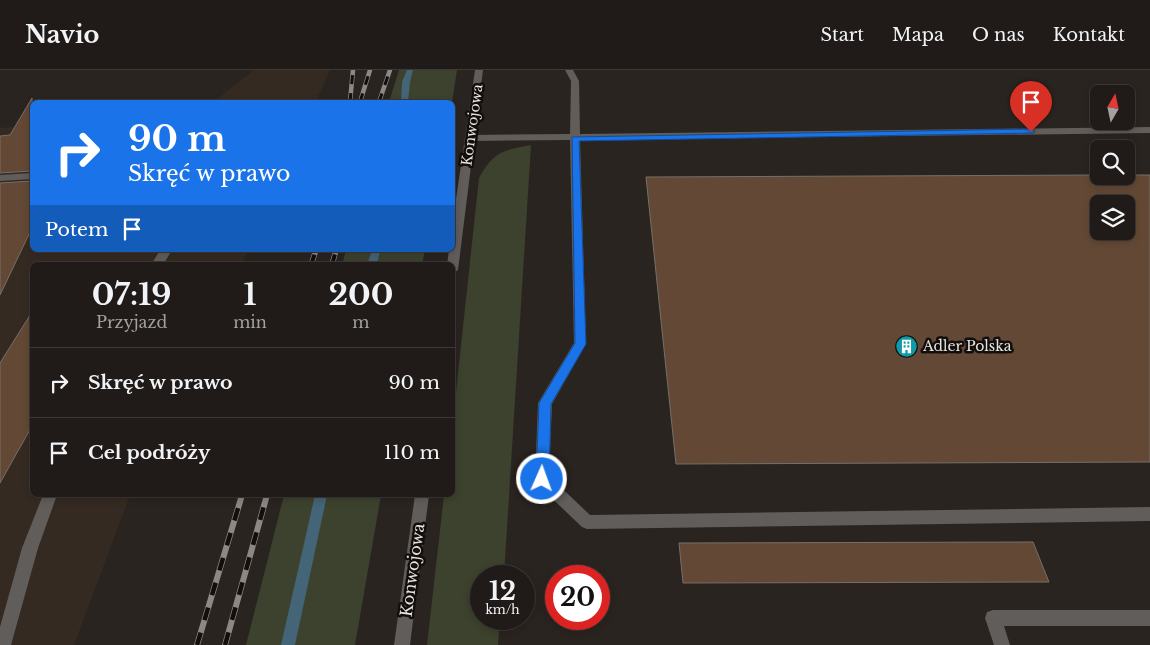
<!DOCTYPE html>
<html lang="pl">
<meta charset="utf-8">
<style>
body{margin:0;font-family:"Libre Baskerville",serif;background:#282421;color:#f1f3f6;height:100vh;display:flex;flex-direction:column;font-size:19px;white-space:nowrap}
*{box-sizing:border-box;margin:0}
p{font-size:16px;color:#a2a1a2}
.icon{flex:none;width:28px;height:28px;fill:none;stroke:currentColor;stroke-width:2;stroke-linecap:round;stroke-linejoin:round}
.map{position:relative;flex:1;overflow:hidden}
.drawer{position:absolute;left:30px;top:192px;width:425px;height:235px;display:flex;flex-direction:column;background:#201b18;border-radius:8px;box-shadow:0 2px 8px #0003,0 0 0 1px #3d3937}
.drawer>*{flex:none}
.hud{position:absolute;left:30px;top:30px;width:425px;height:152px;border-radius:8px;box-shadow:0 2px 8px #0003,0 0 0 1px #3d3937;background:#1a73e8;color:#fff;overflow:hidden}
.needle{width:32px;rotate:9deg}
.fabs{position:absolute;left:1090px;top:15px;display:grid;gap:10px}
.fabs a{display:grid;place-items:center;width:45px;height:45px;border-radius:8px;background:#201b18;box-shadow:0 2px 8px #0003,0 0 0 1px #3d3937;font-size:25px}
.speed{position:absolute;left:470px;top:495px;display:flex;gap:10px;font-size:25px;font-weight:700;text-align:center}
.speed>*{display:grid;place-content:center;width:65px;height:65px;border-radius:50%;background:#201b18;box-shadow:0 2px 8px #0003,0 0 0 1px #3d3937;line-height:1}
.speed small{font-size:12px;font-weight:400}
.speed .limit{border:8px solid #d22;background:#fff;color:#111}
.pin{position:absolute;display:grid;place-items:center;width:42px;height:42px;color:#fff;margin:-51px -21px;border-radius:50% 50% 50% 0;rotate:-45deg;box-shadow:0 0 5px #0007}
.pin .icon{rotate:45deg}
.me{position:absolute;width:55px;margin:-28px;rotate:2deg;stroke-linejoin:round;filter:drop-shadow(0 0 4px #0008)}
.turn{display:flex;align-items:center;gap:18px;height:105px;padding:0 15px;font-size:22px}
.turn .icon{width:65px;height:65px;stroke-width:2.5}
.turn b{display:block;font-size:35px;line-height:42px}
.then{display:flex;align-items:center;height:48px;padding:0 15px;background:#0003;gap:10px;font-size:19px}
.eta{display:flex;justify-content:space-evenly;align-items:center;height:85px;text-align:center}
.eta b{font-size:30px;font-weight:700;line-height:35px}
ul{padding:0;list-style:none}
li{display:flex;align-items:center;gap:15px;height:70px;padding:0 15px;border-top:1px solid #3d3937}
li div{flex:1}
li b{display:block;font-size:19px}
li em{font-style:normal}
header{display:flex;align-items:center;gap:30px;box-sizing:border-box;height:70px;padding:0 25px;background:#201b18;border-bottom:1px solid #3d3937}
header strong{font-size:24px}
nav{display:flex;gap:28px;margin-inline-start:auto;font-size:18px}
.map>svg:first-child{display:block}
.built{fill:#352a21}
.green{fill:#3c422d}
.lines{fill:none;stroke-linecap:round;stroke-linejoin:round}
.stream{fill:#446477;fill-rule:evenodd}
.building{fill:#634935;stroke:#766f69;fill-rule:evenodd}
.lane{fill:#605d5b;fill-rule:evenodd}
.street{fill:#605d5b;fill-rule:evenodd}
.rail-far2-casing{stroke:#8d8885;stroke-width:4.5}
.rail-far1-casing{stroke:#8d8885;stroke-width:5.5}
.rail-casing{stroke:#8d8885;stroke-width:6}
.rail-far2{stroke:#110e0c;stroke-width:3;stroke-dasharray:9;stroke-linecap:butt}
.rail-far1{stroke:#110e0c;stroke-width:4;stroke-dasharray:11;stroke-linecap:butt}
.rail{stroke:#110e0c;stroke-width:4.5;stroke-dasharray:13;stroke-linecap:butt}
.route{fill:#1a73e8;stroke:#114b97}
.labels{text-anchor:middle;stroke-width:5;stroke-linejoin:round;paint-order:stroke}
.street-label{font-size:14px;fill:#e7e3e0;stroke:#110e0c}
.poi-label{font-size:14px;fill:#e7e3e0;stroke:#110e0c;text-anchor:start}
.near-street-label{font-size:16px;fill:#e7e3e0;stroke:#110e0c}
</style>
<header>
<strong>Navio</strong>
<nav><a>Start</a><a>Mapa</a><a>O nas</a><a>Kontakt</a></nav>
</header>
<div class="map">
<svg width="1150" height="575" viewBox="0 0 1150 575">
<rect width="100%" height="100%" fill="#2a2420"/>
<g class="built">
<polygon points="254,0 330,0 316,32 213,32"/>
<polygon points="32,55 32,180 249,180 241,195 32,195 32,425 130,425 74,575 0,575 0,58"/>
</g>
<g class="green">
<polygon points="399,0 457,0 452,32 389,32"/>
<path d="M531 75 504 506H481V549H500L498 575H427L444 425H452L453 350 479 108C493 82 503 80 531 75Z"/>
<polygon points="346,180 425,180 422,195 342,195"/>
<polygon points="284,425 381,425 355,575 246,575"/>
</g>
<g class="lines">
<g class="stream">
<polygon points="407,0 413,0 410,12 408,32 401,32 402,12"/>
<polygon points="372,180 380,180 377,195 367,195"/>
<polygon points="315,425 327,425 295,575 281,575"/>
</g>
</g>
<g class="building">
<polygon points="32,28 32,101 0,103 0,66 10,65"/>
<path d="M1099 105H1150V392L676 394 646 107ZM1099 134H1126V161H1099Z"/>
<polygon points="32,111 32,158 0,225 0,113"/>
<polygon points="32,242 32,356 0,413 0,293"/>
<polygon points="1033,472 1049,512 683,513 679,473"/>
</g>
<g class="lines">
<g class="lane">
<polygon points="565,0 573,0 579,11 580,64 1150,57 1150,63 580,70 586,274 552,334 549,406 590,445 1150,437 1150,451 587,459 582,457 537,414 535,409 538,333 574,273 570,70 470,71 465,68 470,65 570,64 571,11"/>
<polygon points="32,103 32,109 0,111 0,105"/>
<polygon points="160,180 172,180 163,195 151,195"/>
<polygon points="43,425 57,425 38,478 11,575 0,575 0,557 22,478"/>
<polygon points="993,540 1150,540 1150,556 1004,556 1010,575 994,575 985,548 987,542"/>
</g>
<g class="street">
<polygon points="475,0 483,0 458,200 452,204 452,195 447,195 449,180 452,180 452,156"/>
<polygon points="415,425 429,425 410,575 394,575"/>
</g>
<defs>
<g id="rail-far2">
<polyline points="350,32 353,0"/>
<polyline points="360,32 370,0"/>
<polyline points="379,32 390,0"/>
</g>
<g id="rail-far1">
<polyline points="311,195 316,180"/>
<polyline points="332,195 336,180"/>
</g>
<g id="rail">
<polyline points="197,575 242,425"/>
<polyline points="225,575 267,425"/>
</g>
</defs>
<use href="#rail-far2" class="rail-far2-casing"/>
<use href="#rail-far1" class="rail-far1-casing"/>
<use href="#rail" class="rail-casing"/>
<use href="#rail-far2" class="rail-far2"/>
<use href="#rail-far1" class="rail-far1"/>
<use href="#rail" class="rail"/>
</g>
<polygon class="route" points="1031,59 1034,60 1034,63 579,71 586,274 551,334 549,409 547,413 542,415 538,413 536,409 539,333 575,273 572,67"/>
<defs>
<symbol id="building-disc" viewBox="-11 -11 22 22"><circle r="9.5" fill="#0f9aa8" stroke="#110e0c"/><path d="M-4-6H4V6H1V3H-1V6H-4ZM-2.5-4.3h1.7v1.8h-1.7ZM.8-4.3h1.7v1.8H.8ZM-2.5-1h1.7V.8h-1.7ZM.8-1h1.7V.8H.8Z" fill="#fff"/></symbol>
</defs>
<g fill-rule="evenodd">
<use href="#building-disc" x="894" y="264" width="25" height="25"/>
</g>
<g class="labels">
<g class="street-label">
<text transform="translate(472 55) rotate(-82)" y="5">Konwojowa</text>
</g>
<g class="poi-label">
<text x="923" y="281">Adler Polska</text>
</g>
<g class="near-street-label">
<text transform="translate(412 500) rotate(-82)" y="6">Konwojowa</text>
</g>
</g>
</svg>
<div class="fabs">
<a><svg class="needle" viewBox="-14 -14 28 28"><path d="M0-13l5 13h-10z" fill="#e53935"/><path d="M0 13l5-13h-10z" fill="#a2a1a2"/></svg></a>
<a><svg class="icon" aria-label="search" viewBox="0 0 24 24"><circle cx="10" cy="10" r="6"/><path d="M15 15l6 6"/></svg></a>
<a><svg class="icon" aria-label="layers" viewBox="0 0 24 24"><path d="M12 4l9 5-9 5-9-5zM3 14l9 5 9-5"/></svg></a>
</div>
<div class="speed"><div>12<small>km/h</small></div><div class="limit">20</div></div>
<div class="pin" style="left:1031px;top:62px;background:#d93025"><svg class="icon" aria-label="arrive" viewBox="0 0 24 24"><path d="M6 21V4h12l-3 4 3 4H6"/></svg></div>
<svg class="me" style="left:542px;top:409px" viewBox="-20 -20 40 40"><circle r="17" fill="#1a73e8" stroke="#fff" stroke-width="3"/><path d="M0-11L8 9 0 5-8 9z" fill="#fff"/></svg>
<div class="hud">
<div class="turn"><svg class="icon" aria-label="right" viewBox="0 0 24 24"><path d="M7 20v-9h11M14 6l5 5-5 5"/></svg><div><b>90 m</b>Skręć w prawo</div></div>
<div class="then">Potem<svg class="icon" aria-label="arrive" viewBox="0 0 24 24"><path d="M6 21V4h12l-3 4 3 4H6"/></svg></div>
</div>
<section class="drawer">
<div class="eta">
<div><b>07:19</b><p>Przyjazd</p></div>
<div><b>1</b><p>min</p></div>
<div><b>200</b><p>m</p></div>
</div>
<ul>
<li><svg class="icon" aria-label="right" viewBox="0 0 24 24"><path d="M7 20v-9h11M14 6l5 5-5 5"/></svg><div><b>Skręć w prawo</b></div><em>90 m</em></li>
<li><svg class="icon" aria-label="arrive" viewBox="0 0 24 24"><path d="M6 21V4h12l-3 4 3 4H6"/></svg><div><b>Cel podróży</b></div><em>110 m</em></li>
</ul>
</section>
</div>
